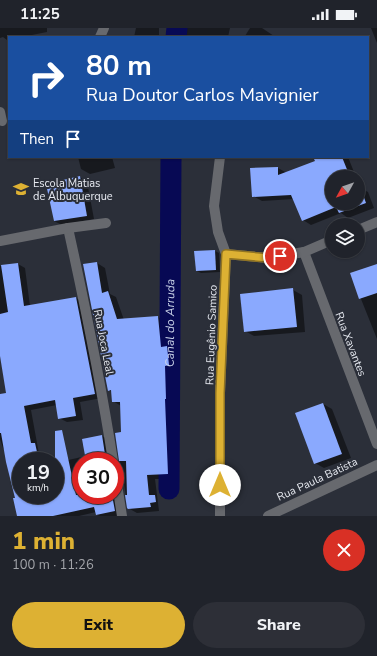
<!DOCTYPE html>
<meta charset="utf-8">
<style>
body{margin:0;font-family:"Nunito Sans",sans-serif;background:#2d2f37;color:#f1f3f6;height:100vh;display:flex;flex-direction:column;font-size:15px;white-space:nowrap}
*{box-sizing:border-box;margin:0}
p{font-size:13px;color:#a2a4a9}
.icon{flex:none;width:22px;height:22px;fill:none;stroke:currentColor;stroke-width:2;stroke-linecap:round;stroke-linejoin:round}
.map{position:relative;height:488px;overflow:hidden}
.sheet{display:flex;flex-direction:column;background:#20232b;flex:1}
.sheet>*{flex:none}
.banner{position:absolute;left:8px;top:8px;width:361px;height:122px;border-radius:0px;box-shadow:0 1px 3px #0004,0 0 0 1px #3d4047;background:#1a4fa0;color:#fff;overflow:hidden}
.needle{width:26px;rotate:230deg}
.tools{position:absolute;left:325px;top:142px;display:grid;gap:8px}
.tools a{display:grid;place-items:center;width:40px;height:40px;border-radius:50%;background:#20232b;box-shadow:0 1px 3px #0004,0 0 0 1px #3d4047;font-size:20px}
.speed{position:absolute;left:12px;top:424px;display:flex;gap:8px;font-size:20px;font-weight:700;text-align:center}
.speed>*{display:grid;place-content:center;width:52px;height:52px;border-radius:50%;background:#20232b;box-shadow:0 1px 3px #0004,0 0 0 1px #3d4047;line-height:1}
.speed small{font-size:10px;font-weight:400}
.speed .limit{border:6px solid #d22;background:#fff;color:#111}
.pin{position:absolute;display:grid;place-items:center;width:34px;height:34px;color:#fff;margin:-17px;border:2px solid #fff;border-radius:50%;box-shadow:0 1px 4px #0007}
.me{position:absolute;width:44px;margin:-22px;rotate:0deg;stroke-linejoin:round;filter:drop-shadow(0 0 3px #0008)}
.turn{display:flex;align-items:center;gap:14px;height:84px;padding:0 12px;font-size:18px}
.turn .icon{width:52px;height:52px;stroke-width:2.5}
.turn b{display:block;font-size:28px;line-height:34px}
.then{display:flex;align-items:center;height:38px;padding:0 12px;background:#0003;gap:8px;font-size:15px}
.round{display:grid;place-items:center;flex:none;width:42px;height:42px;border-radius:21px;background:#2d2f37}
.head{display:flex;align-items:center;justify-content:space-between;height:68px;padding:0 12px}
h1{font-size:24px;font-weight:800;line-height:30px;color:#ddb133}
.primary-button{display:flex;gap:8px;margin-top:auto;padding:8px 12px}
.primary-button a{flex:1;height:46px;border-radius:24px;background:#ddb133;color:#111;font-size:16px;font-weight:800;line-height:46px;text-align:center}
.primary-button a+a{background:#2d2f37;color:#f1f3f6}
.status{display:flex;justify-content:space-between;align-items:center;height:28px;padding:0 20px;background:#20232b;direction:ltr}
.status svg{height:11px;fill:currentColor}
.map>svg:first-child{display:block}
.shadow{fill:#0007}
.lines{fill:none;stroke-linecap:round;stroke-linejoin:round}
.canal{stroke:#070954;stroke-width:21}
.building{fill:#8aa9fe}
.minor{stroke:#67696e;stroke-width:10}
.route-casing{stroke:#907321;stroke-width:10}
.route{stroke:#ddb133;stroke-width:7}
.labels{text-anchor:middle;stroke-width:4;stroke-linejoin:round;paint-order:stroke}
.poi-label{font-size:11px;fill:#e7eaf1;stroke:#2b2f39;text-anchor:start}
.street-label{font-size:11px;fill:#e7eaf1;stroke:#2b2f39}
.water-label{font-size:12px;font-style:italic;fill:#ccd5ea;stroke:#2b2f39}
</style>
<div class="status"><b>11:25</b><svg viewBox="0 0 49 12"><path d="M0 12V9h3v3zM5 12V6h3v6zM10 12V3h3v9zM15 12V0h3v12zM26 1h20v11H26zM47 4h2v5h-2z"/></svg></div>
<div class="map">
<svg width="377" height="488" viewBox="0 0 377 488">
<rect width="100%" height="100%" fill="#2b2f39"/>
<g class="shadow">
<polygon points="0,0 47,0 47,4 22,9 9,9 9,11 7,12 3,9 0,10"/>
<polygon points="136,0 159,0 159,9 134,9"/>
<polygon points="179,0 230,0 228,9 181,9"/>
<polygon points="250,0 262,0 274,8 273,9 247,9 245,8"/>
<polygon points="371,0 377,0 377,15"/>
<polygon points="78,129 112,129 115,140 90,146 81,141"/>
<polygon points="323,129 348,129 356,149 332,149 332,175 358,175 358,154 360,160 368,164 374,180 348,190 341,185 311,197 303,192 294,171 262,173 253,168 278,140 287,145 316,134"/>
<polygon points="80,149 87,154 94,191 62,197 54,193"/>
<polygon points="215,223 219,225 220,244 201,245 197,243"/>
<polygon points="97,235 105,240 110,266 116,269 124,292 158,289 166,294 169,320 175,324 177,342 173,342 175,376 173,376 176,451 155,451 159,483 137,485 128,480 122,443 121,439 119,438 120,432 122,405 121,378 113,373 112,364 109,362"/>
<polygon points="18,236 25,240 30,278 76,270 83,274 102,370 80,374 83,392 67,394 59,390 57,377 31,382 39,426 13,433 3,420 0,411 0,367 7,366 0,327 0,238"/>
<polygon points="377,237 377,311 351,246"/>
<polygon points="293,262 302,267 305,304 254,308 245,303"/>
<polygon points="323,376 332,381 351,430 324,440 315,435"/>
<polygon points="102,408 110,413 113,433 81,433 81,467 115,467 118,488 99,488 97,487 96,484 79,488 18,488 17,470 21,452 21,467 55,467 55,435 86,428"/>
</g>
<g class="lines">
<g class="canal">
<polyline points="176,9 177,0"/>
<path id="s1" d="M169 461 171 129"/>
</g>
</g>
<g class="building">
<polygon points="313,129 342,129 350,149 332,149 332,175 358,175 358,159 360,158 366,175 339,185 336,179 302,193 291,167 252,169 250,140 278,139 278,147 315,133"/>
<polygon points="80,148 87,188 54,193 46,156"/>
<polygon points="215,222 216,242 196,243 194,223"/>
<polygon points="97,234 102,265 108,263 117,291 158,288 161,319 167,318 169,337 165,338 166,371 165,371 168,446 147,447 149,467 155,467 156,474 150,475 151,479 128,481 127,480 125,467 127,467 126,433 119,433 115,405 121,404 120,374 112,374 111,362 108,363 83,236"/>
<polygon points="18,235 24,278 76,269 95,366 73,370 76,388 58,391 55,372 24,378 31,415 35,415 39,433 21,433 21,467 55,467 55,403 62,402 76,467 112,467 115,483 96,487 94,479 53,488 17,488 13,470 15,470 6,434 1,405 0,405 0,366 6,365 0,328 0,286 8,284 1,237"/>
<polygon points="377,236 377,265 359,271 350,245"/>
<polygon points="293,260 297,299 244,304 240,266"/>
<polygon points="323,375 342,426 314,436 295,385"/>
<polygon points="102,407 106,433 86,433 82,411"/>
</g>
<g class="lines">
<g class="minor">
<polyline points="100,9 104,0"/>
<polyline points="0,84 2,93"/>
<polyline points="220,129 214,178 218,204 226,226 220,365 220,488"/>
<path d="M68 200C85 277 101 355 113 433"/>
<polyline points="358,202 377,194"/>
<polyline points="0,213 68,200 106,195"/>
<polyline points="304,224 377,416"/>
<polyline points="226,226 268,230 304,224 332,212"/>
<polyline points="115,444 122,488"/>
<polyline points="268,488 377,437"/>
</g>
</g>
<g class="lines">
<defs>
<polyline id="route" points="220,457 220,365 226,226 268,230 280,228"/>
</defs>
<use href="#route" class="route-casing"/>
<use href="#route" class="route"/>
</g>
<defs>
<symbol id="school-bare" viewBox="-9 -9 18 18"><path d="M0-5L7-2L0 1L-7-2ZM-4 1L0 2.5L4 1V4Q0 6-4 4Z" fill="#ddb133" stroke="#2b2f39" stroke-width="2.5" paint-order="stroke"/></symbol>
</defs>
<g fill-rule="evenodd">
<use href="#school-bare" x="10" y="150" width="22" height="22"/>
</g>
<g class="labels">
<g class="poi-label">
<text x="33" y="159">Escola Matias<tspan x="33" dy="13">de Albuquerque</tspan></text>
</g>
<g class="street-label">
<text transform="translate(211 307) rotate(-88)" y="4">Rua Eugênio Samico</text>
<text transform="translate(104 314) rotate(79)" y="4">Rua Joca Leal</text>
<text transform="translate(351 316) rotate(69)" y="4">Rua Xavantes</text>
<text transform="translate(317 451) rotate(-25)" y="4">Rua Paula Batista</text>
</g>
<g class="water-label">
<text dy="4" stroke="none"><textPath href="#s1" startOffset="166">Canal do Arruda</textPath></text>
</g>
</g>
</svg>
<div class="tools">
<a><svg class="needle" viewBox="-14 -14 28 28"><path d="M0-13l5 13h-10z" fill="#e53935"/><path d="M0 13l5-13h-10z" fill="#a2a4a9"/></svg></a>
<a><svg class="icon" aria-label="layers" viewBox="0 0 24 24"><path d="M12 4l9 5-9 5-9-5zM3 14l9 5 9-5"/></svg></a>
</div>
<div class="speed"><div>19<small>km/h</small></div><div class="limit">30</div></div>
<div class="pin" style="left:280px;top:228px;background:#d93025"><svg class="icon" aria-label="arrive" viewBox="0 0 24 24"><path d="M6 21V4h12l-3 4 3 4H6"/></svg></div>
<svg class="me" style="left:220px;top:457px" viewBox="-20 -20 40 40"><circle r="19" fill="#fff"/><path d="M0-13L10 11 0 6-10 11z" fill="#ddb133"/></svg>
<div class="banner">
<div class="turn"><svg class="icon" aria-label="right" viewBox="0 0 24 24"><path d="M7 20v-9h11M14 6l5 5-5 5"/></svg><div><b>80 m</b>Rua Doutor Carlos Mavignier</div></div>
<div class="then">Then<svg class="icon" aria-label="arrive" viewBox="0 0 24 24"><path d="M6 21V4h12l-3 4 3 4H6"/></svg></div>
</div>
</div>
<section class="sheet">
<div class="head"><div><h1>1 min</h1><p>100 m · 11:26</p></div><a class="round" style="background:#d93025;color:#fff"><svg class="icon" aria-label="close" viewBox="0 0 24 24"><path d="M6 6l12 12M18 6L6 18"/></svg></a></div>
<div class="primary-button"><a>Exit</a><a>Share</a></div>
</section>
